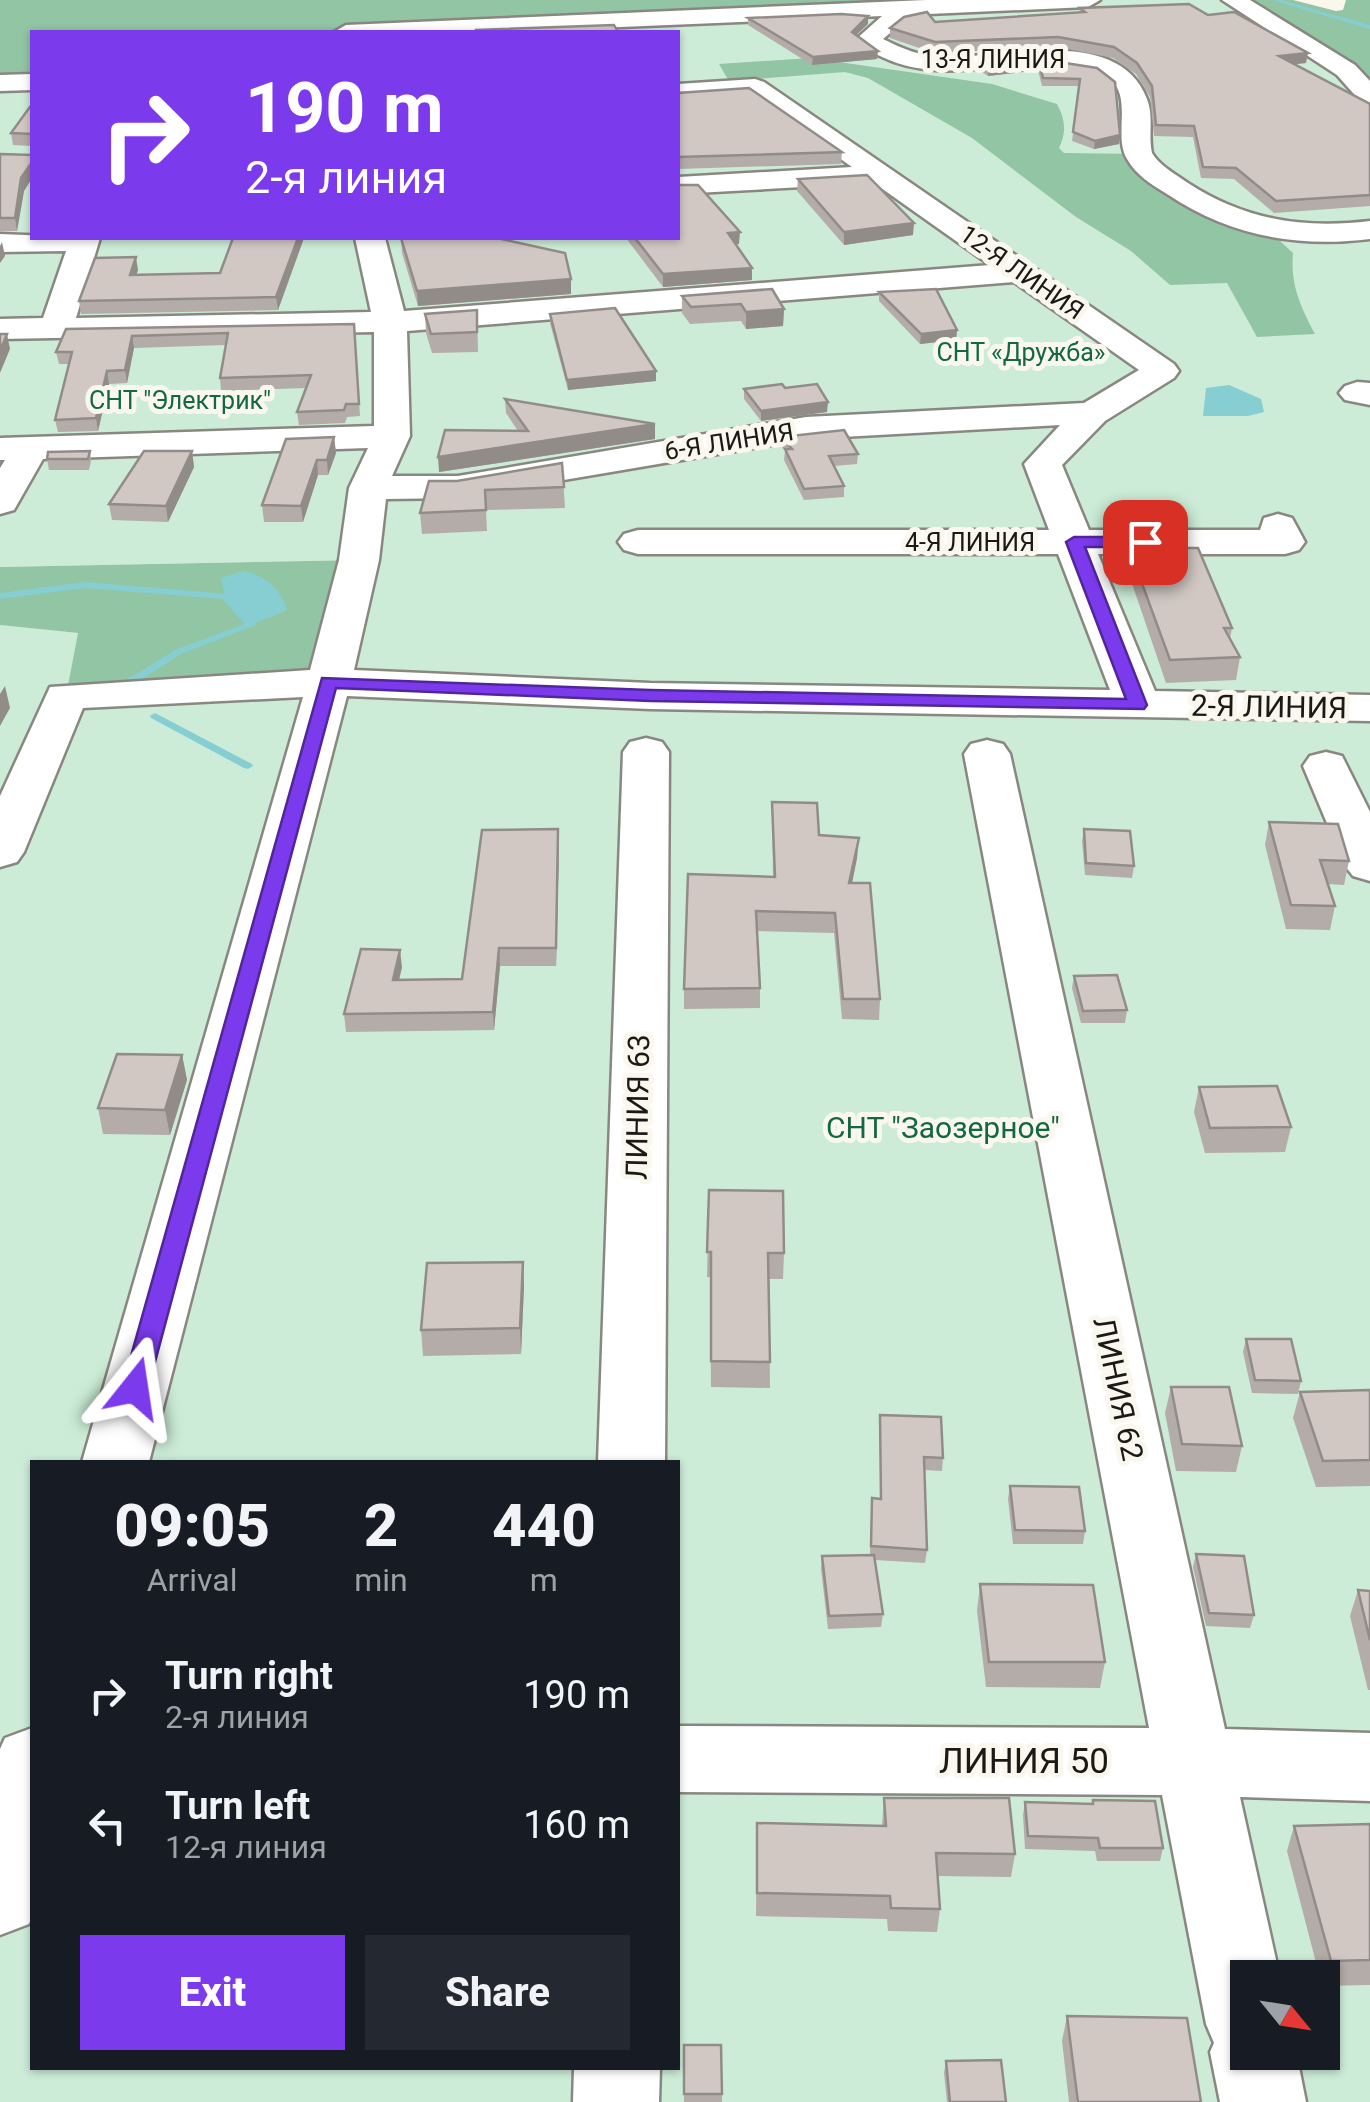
<!DOCTYPE html>
<meta charset="utf-8">
<style>
body{margin:0;font-family:Roboto,sans-serif;background:#242831;color:#f1f3f6;height:100vh;display:flex;flex-direction:column;font-size:38px;white-space:nowrap}
*{box-sizing:border-box;margin:0}
p{font-size:32px;color:#9ea1a6}
.icon{flex:none;width:55px;height:55px;fill:none;stroke:currentColor;stroke-width:2;stroke-linecap:round;stroke-linejoin:round}
.map{position:relative;flex:1;overflow:hidden}
.side{position:absolute;left:30px;top:1460px;width:650px;height:610px;display:flex;flex-direction:column;background:#171b24;border-radius:0px;box-shadow:0 2px 8px #0004}
.side>*{flex:none}
.top-card{position:absolute;left:30px;top:30px;width:650px;height:210px;border-radius:0px;box-shadow:0 2px 8px #0004;background:#7c3aed;color:#fff;overflow:hidden}
.needle{width:65px;rotate:120deg}
.tools{position:absolute;left:1230px;top:1960px;display:grid;gap:20px}
.tools a{display:grid;place-items:center;width:110px;height:110px;border-radius:0px;background:#171b24;box-shadow:0 2px 8px #0004;font-size:50px}
.pin{position:absolute;display:grid;place-items:center;width:85px;height:85px;color:#fff;margin:-42px;border-radius:20px;box-shadow:0 5px 15px #0006}
.me{position:absolute;width:110px;margin:-55px;rotate:15deg;stroke-linejoin:round;filter:drop-shadow(0 0 8px #0008)}
.turn{display:flex;align-items:center;gap:35px;height:210px;padding:0 50px;font-size:45px}
.turn .icon{width:130px;height:130px;stroke-width:2.5}
.turn b{display:block;font-size:70px;line-height:85px}
.eta{display:flex;justify-content:space-evenly;align-items:center;height:170px;text-align:center}
.eta b{font-size:60px;font-weight:800;line-height:70px}
.cta{display:flex;gap:20px;margin-top:auto;padding:20px 50px}
.cta a{flex:1;height:115px;border-radius:0px;background:#7c3aed;color:#fff;font-size:40px;font-weight:800;line-height:115px;text-align:center}
.cta a+a{background:#242831;color:#f1f3f6}
ul{padding:0;list-style:none}
li{display:flex;align-items:center;gap:30px;height:130px;padding:0 50px}
li div{flex:1}
li b{display:block;font-size:38px}
li em{font-style:normal}
.map>svg:first-child{display:block}
.green{fill:#ccecd7;fill-rule:evenodd}
.forest{fill:#91c5a4}
.water{fill:#87ced2}
.lines{fill:none;stroke-linecap:round;stroke-linejoin:round}
.stream{fill:#87ced2;fill-rule:evenodd}
.minor-casing{stroke:#8a8780;stroke-width:5}
.minor{fill:#fff;fill-rule:evenodd}
.wall{fill:#b4aca8}
.shaded-wall{fill:#928c88}
.building{fill:#d1c8c3;stroke:#928c88;stroke-width:2.5}
.route{fill:#7c3aed;stroke:#51269a;stroke-width:2.5}
.labels{text-anchor:middle;stroke-width:10;stroke-linejoin:round;paint-order:stroke}
.far-street-label{font-size:25px;fill:#1a1916;stroke:#faf7ee}
.far-park-label{font-size:25px;fill:#14683f;stroke:#faf7ee}
.street-label{font-size:30px;fill:#1a1916;stroke:#faf7ee}
.park-label{font-size:30px;fill:#14683f;stroke:#faf7ee}
.near-street-label{font-size:35px;fill:#1a1916;stroke:#faf7ee}
</style>
<div class="map">
<svg width="1370" height="2102" viewBox="0 0 1370 2102">
<rect width="100%" height="100%" fill="#faf7ee"/>
<path class="green" d="M1089 0H1235L1370 98V2102H0V625L79 633 67 695 358 560 0 567V83L32 82V238H678V32H346ZM32 1462H678V2068H32ZM1248 1978H1322V2052H1248Z"/>
<g class="forest">
<polygon points="0,0 1089,0 346,32 32,32 32,82 0,83"/>
<polygon points="1235,0 1293,0 1336,11 1343,10 1346,0 1370,0 1370,98"/>
<path d="M811 58 992 84 1057 104C1065 119 1067 132 1059 148L1064 153 1139 154 1267 229 1293 253C1290 285 1301 307 1315 334L1257 337 1227 283 1170 285 1131 251 1076 217 972 138 868 78 845 72 754 79 755 87 733 88 719 64Z"/>
<polygon points="359,560 329,682 66,696 78,633 0,625 0,567"/>
</g>
<g class="water">
<polygon points="1229,385 1261,399 1264,412 1248,416 1203,416 1206,388"/>
<path d="M243 571C265 575 281 589 287 610L251 625 225 596 221 578Z"/>
</g>
<g class="lines">
<g class="stream">
<polygon points="1272,0 1281,0 1370,25 1370,29"/>
<polygon points="85,582 228,594 256,625 183,653 134,684 126,684 126,680 177,649 245,624 222,599 85,588 0,599 0,593"/>
<polygon points="155,713 252,764 253,766 248,769 244,768 151,718 150,716"/>
</g>
<defs>
<g id="minor">
<path d="M926 0H1100L1088 7 928 14 924 19 902 23 883 39C903 49 920 56 942 57 1004 59 1118 24 1147 99 1154 117 1148 134 1152 153 1160 166 1175 174 1188 183 1245 220 1303 229 1370 221V239C1297 248 1229 236 1167 194 1152 185 1136 175 1127 159 1111 132 1139 88 1098 72 1029 46 952 92 880 56 871 52 861 48 855 40L882 16 500 32H334L346 25Z"/>
<polygon points="1222,0 1250,0 1355,65 1370,81 1370,104 1361,102 1337,75"/>
<polygon points="32,74 32,90 0,91 0,75"/>
<path d="M755 79 764 82 1174 364 1179 371 1174 378 1105 421 1062 465 1089 530H1260L1264 518 1278 514 1292 518 1305 542 1299 550 1285 554H1098L1155 691 1370 695V721L650 709 347 696 149 1462H82L303 697 83 708 24 852 17 862 0 867V796L50 687 310 670 339 560 349 488 368 448 43 459 14 510 0 514V468L5 460H0V438L374 426V332L0 339V319L43 318 66 251 0 252V234L100 238 76 318 371 312 355 238H385L404 311 990 265 874 183 678 194V177L852 167 750 95 678 100V84ZM1014 282 1139 370 1084 403 806 417 458 476H392L410 436 407 331ZM1060 425 1024 464 1049 530H638L624 534 618 542 624 550 638 554H1058L1110 690 650 683 354 670 379 560 386 499 458 498 806 439Z"/>
<polygon points="1357,382 1370,383 1370,405 1345,400 1339,393 1345,386"/>
<polygon points="646,738 662,742 669,752 665,1462 598,1462 623,752 630,742"/>
<polygon points="987,740 1003,744 1010,754 1225,1729 1370,1733 1370,1801 1240,1797 1280,1978 1248,1978 1248,2052 1296,2052 1306,2102 1220,2102 1210,2052 1214,2043 1206,2024 1162,1795 678,1792 678,1726 1149,1728 964,754 971,744"/>
<polygon points="1326,752 1342,756 1370,812 1370,881 1353,876 1345,866 1303,766 1310,756"/>
<polygon points="32,1728 32,1916 29,1924 0,1935 0,1749 5,1738"/>
<polygon points="574,2068 660,2068 659,2102 573,2102"/>
</g>
</defs>
<use href="#minor" class="minor-casing"/>
<use href="#minor" class="minor"/>
</g>
<g class="wall">
<polygon points="1080,8 1306,63 1296,64 1370,104 1370,206 1274,213 1234,179 1201,178 1193,137 1154,136 1150,97 1136,74 1113,58 1057,47 934,53 890,38 890,28 935,22 1079,12"/>
<polygon points="868,16 868,24 856,35 877,59 812,65 748,25 748,18"/>
<polygon points="1046,60 1097,68 1119,144 1094,149 1072,141 1079,86 1042,86 1038,70 988,76 982,72 983,64"/>
<polygon points="678,93 842,152 841,164 678,169"/>
<polygon points="32,104 32,178 24,191 17,231 0,231 0,154 32,155 32,146 13,145 11,133"/>
<polygon points="798,179 913,235 844,245 797,191"/>
<polygon points="233,238 304,238 278,310 81,314 79,301 138,270 136,274 220,273"/>
<polygon points="401,238 571,279 571,294 418,306 402,253"/>
<polygon points="626,238 678,238 739,244 736,244 752,268 752,280 663,287"/>
<polygon points="879,292 957,330 956,340 920,344 879,301"/>
<polygon points="682,296 784,309 783,326 746,329 741,321 690,324 682,313"/>
<polygon points="477,310 478,352 432,353 426,333 425,314"/>
<polygon points="550,314 656,381 568,390 550,323"/>
<polygon points="354,324 360,416 347,417 345,423 299,425 297,412 306,388 221,391 220,378 226,345 134,348 127,383 109,384 98,431 58,432 55,420 69,364 59,364 56,352 66,329"/>
<polygon points="785,388 827,412 761,421 744,399 744,389"/>
<polygon points="505,399 655,439 439,472 518,431 506,413"/>
<polygon points="334,437 336,453 328,475 318,475 303,522 264,522 262,505"/>
<polygon points="782,437 858,454 857,464 834,466 844,486 844,497 804,500 784,460 785,451 782,447"/>
<polygon points="90,451 91,461 89,470 49,470 47,459"/>
<polygon points="192,451 194,467 168,522 112,520 109,504"/>
<polygon points="562,463 565,508 486,510 487,531 422,534 420,513 457,481"/>
<polygon points="1129,548 1232,628 1230,639 1240,657 1236,680 1166,683 1127,569"/>
<polygon points="772,802 819,835 857,858 852,883 880,999 879,1020 842,1019 834,933 757,931 760,988 760,1008 684,1009 684,989 773,877"/>
<polygon points="1269,822 1349,861 1344,885 1328,884 1335,906 1330,930 1286,929 1265,845"/>
<polygon points="1084,829 1134,866 1132,878 1085,875 1082,841"/>
<polygon points="559,846 556,966 500,966 494,1030 346,1032 344,1014 402,967 399,980 462,979"/>
<polygon points="1074,976 1127,1010 1125,1023 1081,1023 1072,988"/>
<polygon points="182,1055 187,1080 170,1135 103,1134 98,1108"/>
<polygon points="1199,1087 1291,1127 1285,1152 1205,1153 1194,1112"/>
<polygon points="709,1190 784,1253 783,1279 769,1279 770,1388 711,1387 710,1277 707,1277"/>
<polygon points="523,1262 524,1287 521,1354 423,1356 421,1330"/>
<polygon points="1246,1339 1301,1381 1298,1394 1252,1393 1243,1352"/>
<polygon points="1171,1387 1242,1446 1236,1472 1176,1471 1165,1413"/>
<polygon points="1370,1390 1370,1486 1316,1487 1293,1418 1300,1392"/>
<polygon points="880,1415 943,1458 942,1471 924,1470 927,1550 925,1563 875,1560 883,1614 881,1627 828,1629 821,1569 822,1556 870,1555 872,1498 880,1499"/>
<polygon points="1010,1486 1085,1531 1083,1544 1013,1544 1008,1499"/>
<polygon points="1196,1554 1254,1615 1250,1628 1206,1626 1193,1567"/>
<polygon points="980,1585 1105,1662 1100,1688 986,1687 977,1611"/>
<polygon points="1358,1590 1370,1591 1370,1690 1368,1690 1350,1616"/>
<polygon points="884,1798 1015,1854 1011,1877 937,1876 940,1909 937,1932 888,1931 887,1919 756,1916 757,1823 882,1826"/>
<polygon points="1093,1800 1163,1848 1160,1861 1097,1861 1095,1851 1025,1849 1023,1815 1025,1802 1092,1804"/>
<polygon points="1370,1824 1370,1985 1322,1986 1322,1978 1320,1978 1287,1851 1294,1826"/>
<polygon points="1067,2016 1201,2102 1069,2102 1062,2041"/>
<polygon points="684,2045 721,2045 722,2102 684,2102"/>
<polygon points="946,2061 1006,2102 947,2102 944,2073"/>
</g>
<g class="shaded-wall">
<polygon points="868,16 868,24 851,40 852,32"/>
<polygon points="878,51 877,59 812,65 813,57"/>
<polygon points="1308,53 1306,63 1278,66 1279,56"/>
<polygon points="1039,62 1038,70 988,76 989,68"/>
<polygon points="1120,135 1119,144 1094,149 1095,141"/>
<polygon points="32,162 32,178 24,191 17,231 15,218 21,178"/>
<polygon points="914,223 913,235 844,245 844,232"/>
<polygon points="740,232 739,244 728,245 728,233"/>
<polygon points="298,238 304,238 278,310 276,297"/>
<polygon points="2,242 5,256 0,263 0,246"/>
<polygon points="136,257 138,270 132,288 130,275"/>
<polygon points="752,268 752,280 663,287 663,274"/>
<polygon points="571,279 571,294 418,306 417,291"/>
<polygon points="784,309 783,326 746,329 746,312"/>
<polygon points="957,330 956,340 920,344 921,334"/>
<polygon points="7,334 10,349 0,373 0,351"/>
<polygon points="132,336 134,348 127,383 125,370"/>
<polygon points="107,371 109,384 98,431 96,418"/>
<polygon points="656,371 656,381 568,390 567,380"/>
<polygon points="828,402 827,412 761,421 761,411"/>
<polygon points="655,424 655,439 439,472 438,457"/>
<polygon points="334,437 336,453 328,475 327,460"/>
<polygon points="192,451 194,467 168,522 166,506"/>
<polygon points="317,460 318,475 303,522 301,506"/>
<polygon points="5,686 10,708 0,726 0,694"/>
<polygon points="558,829 559,846 556,966 556,948"/>
<polygon points="859,838 857,858 848,903 849,883"/>
<polygon points="499,948 500,966 494,1030 493,1012"/>
<polygon points="400,950 402,967 395,997 393,980"/>
<polygon points="182,1055 187,1080 170,1135 165,1110"/>
<polygon points="523,1262 524,1287 521,1354 520,1328"/>
</g>
<g class="building">
<polygon points="1189,4 1208,15 1234,12 1308,53 1279,56 1370,104 1370,195 1276,201 1236,168 1203,167 1194,126 1156,125 1152,86 1137,63 1114,47 1058,37 935,42 890,28 904,17 927,12 935,22 1085,12 1080,8"/>
<polygon points="841,14 868,16 852,32 878,51 813,57 748,18"/>
<polygon points="614,25 618,32 476,32 476,30"/>
<polygon points="1046,60 1097,68 1115,82 1120,135 1095,141 1073,132 1080,79 1043,78 1039,62 989,68 983,64"/>
<polygon points="749,88 842,152 678,157 678,93"/>
<polygon points="32,104 32,162 21,178 15,218 0,218 0,154 32,155 32,134 11,133"/>
<polygon points="867,175 914,223 844,232 798,179"/>
<polygon points="678,185 698,185 740,232 728,233 752,268 663,274 635,238 678,238"/>
<polygon points="233,238 298,238 276,297 79,301 95,258 136,257 130,275 220,273"/>
<polygon points="401,238 497,238 565,253 571,279 417,291"/>
<polygon points="772,289 784,309 746,312 741,304 691,307 682,296"/>
<polygon points="936,289 957,330 921,334 879,292"/>
<polygon points="615,308 656,371 567,380 550,314"/>
<polygon points="477,310 477,332 431,334 425,314"/>
<polygon points="354,324 359,404 346,404 344,410 297,412 311,375 220,378 228,333 132,336 125,370 107,371 96,418 55,420 72,352 56,352 66,329"/>
<polygon points="0,334 7,334 0,351"/>
<polygon points="782,384 785,388 817,384 828,402 761,411 744,389"/>
<polygon points="505,399 655,424 438,457 445,430 528,431"/>
<polygon points="844,430 858,454 829,456 844,486 804,489 785,449 792,449 782,437"/>
<polygon points="334,437 327,460 317,460 301,506 262,505 286,439"/>
<polygon points="90,451 88,459 47,459 48,452"/>
<polygon points="144,451 192,451 166,506 109,504"/>
<polygon points="562,463 564,487 485,490 486,510 420,513 429,481 457,481"/>
<polygon points="1129,548 1198,548 1232,628 1224,628 1240,657 1170,660"/>
<polygon points="772,802 817,803 819,835 859,838 849,883 870,883 880,999 843,999 835,913 756,911 760,988 684,989 688,874 775,877"/>
<polygon points="1269,822 1338,824 1349,861 1320,860 1335,906 1291,905"/>
<polygon points="558,829 556,948 499,948 493,1012 344,1014 361,949 400,950 393,980 462,979 482,830"/>
<polygon points="1084,829 1130,831 1134,866 1086,863"/>
<polygon points="1117,975 1127,1010 1083,1011 1074,976"/>
<polygon points="117,1054 182,1055 165,1110 98,1108"/>
<polygon points="1277,1086 1291,1127 1210,1128 1199,1087"/>
<polygon points="709,1190 783,1191 784,1253 768,1253 770,1362 711,1361 711,1252 707,1252"/>
<polygon points="523,1262 520,1328 421,1330 427,1263"/>
<polygon points="1246,1339 1291,1339 1301,1381 1255,1380"/>
<polygon points="1171,1387 1229,1387 1242,1446 1182,1444"/>
<polygon points="1370,1390 1370,1460 1323,1461 1300,1392"/>
<polygon points="880,1415 941,1417 943,1458 924,1457 927,1550 871,1546 872,1498 881,1499"/>
<polygon points="1010,1486 1079,1487 1085,1531 1015,1530"/>
<polygon points="1196,1554 1244,1556 1254,1615 1209,1613"/>
<polygon points="874,1555 883,1614 829,1616 822,1556"/>
<polygon points="980,1584 1093,1585 1105,1662 989,1662"/>
<polygon points="1358,1590 1370,1591 1370,1640"/>
<polygon points="884,1798 1009,1798 1015,1854 936,1853 940,1909 891,1908 890,1896 757,1893 757,1823 886,1826"/>
<polygon points="1093,1800 1155,1801 1163,1848 1100,1848 1098,1838 1028,1836 1025,1802 1093,1804"/>
<polygon points="1370,1824 1370,1960 1331,1961 1294,1826"/>
<polygon points="1067,2016 1187,2018 1201,2102 1078,2102"/>
<polygon points="684,2045 721,2045 722,2094 684,2094"/>
<polygon points="1001,2060 1006,2102 950,2102 946,2061"/>
</g>
<polygon class="route" points="1074,537 1145,537 1153,542 1145,547 1085,547 1147,705 1144,709 650,701 336,688 148,1388 145,1395 125,1395 122,1388 322,678 650,690 1126,699 1066,542"/>
<g class="labels">
<g class="far-street-label">
<text x="993" y="68">13-Я ЛИНИЯ</text>
<text transform="translate(1022 272) rotate(35)" y="9">12-Я ЛИНИЯ</text>
<text transform="translate(729 441) rotate(-9)" y="9">6-Я ЛИНИЯ</text>
<text x="970" y="551">4-Я ЛИНИЯ</text>
</g>
<g class="far-park-label">
<text x="1021" y="361">СНТ «Дружба»</text>
<text x="180" y="409">СНТ "Электрик"</text>
</g>
<g class="street-label">
<text transform="translate(1269 707) rotate(1)" y="10">2-Я ЛИНИЯ</text>
<text transform="translate(638 1107) rotate(-89)" y="10">ЛИНИЯ 63</text>
<text transform="translate(1118 1389) rotate(78)" y="10">ЛИНИЯ 62</text>
</g>
<g class="park-label">
<text x="943" y="1138">СНТ "Заозерное"</text>
</g>
<g class="near-street-label">
<text x="1024" y="1773">ЛИНИЯ 50</text>
</g>
</g>
</svg>
<div class="tools">
<a><svg class="needle" viewBox="-14 -14 28 28"><path d="M0-13l5 13h-10z" fill="#e53935"/><path d="M0 13l5-13h-10z" fill="#9ea1a6"/></svg></a>
</div>
<div class="pin" style="left:1145px;top:542px;background:#d93025"><svg class="icon" aria-label="arrive" viewBox="0 0 24 24"><path d="M6 21V4h12l-3 4 3 4H6"/></svg></div>
<svg class="me" style="left:135px;top:1388px" viewBox="-20 -20 40 40"><path d="M0-17L14 15 0 8-14 15z" fill="#7c3aed" stroke="#fff" stroke-width="4"/></svg>
<div class="top-card">
<div class="turn"><svg class="icon" aria-label="right" viewBox="0 0 24 24"><path d="M7 20v-9h11M14 6l5 5-5 5"/></svg><div><b>190 m</b>2-я линия</div></div>
</div>
<section class="side">
<div class="eta">
<div><b>09:05</b><p>Arrival</p></div>
<div><b>2</b><p>min</p></div>
<div><b>440</b><p>m</p></div>
</div>
<ul>
<li><svg class="icon" aria-label="right" viewBox="0 0 24 24"><path d="M7 20v-9h11M14 6l5 5-5 5"/></svg><div><b>Turn right</b><p>2-я линия</p></div><em>190 m</em></li>
<li><svg class="icon" aria-label="left" viewBox="0 0 24 24"><path d="M17 20v-9H6M10 6l-5 5 5 5"/></svg><div><b>Turn left</b><p>12-я линия</p></div><em>160 m</em></li>
</ul>
<div class="cta"><a>Exit</a><a>Share</a></div>
</section>
</div>
